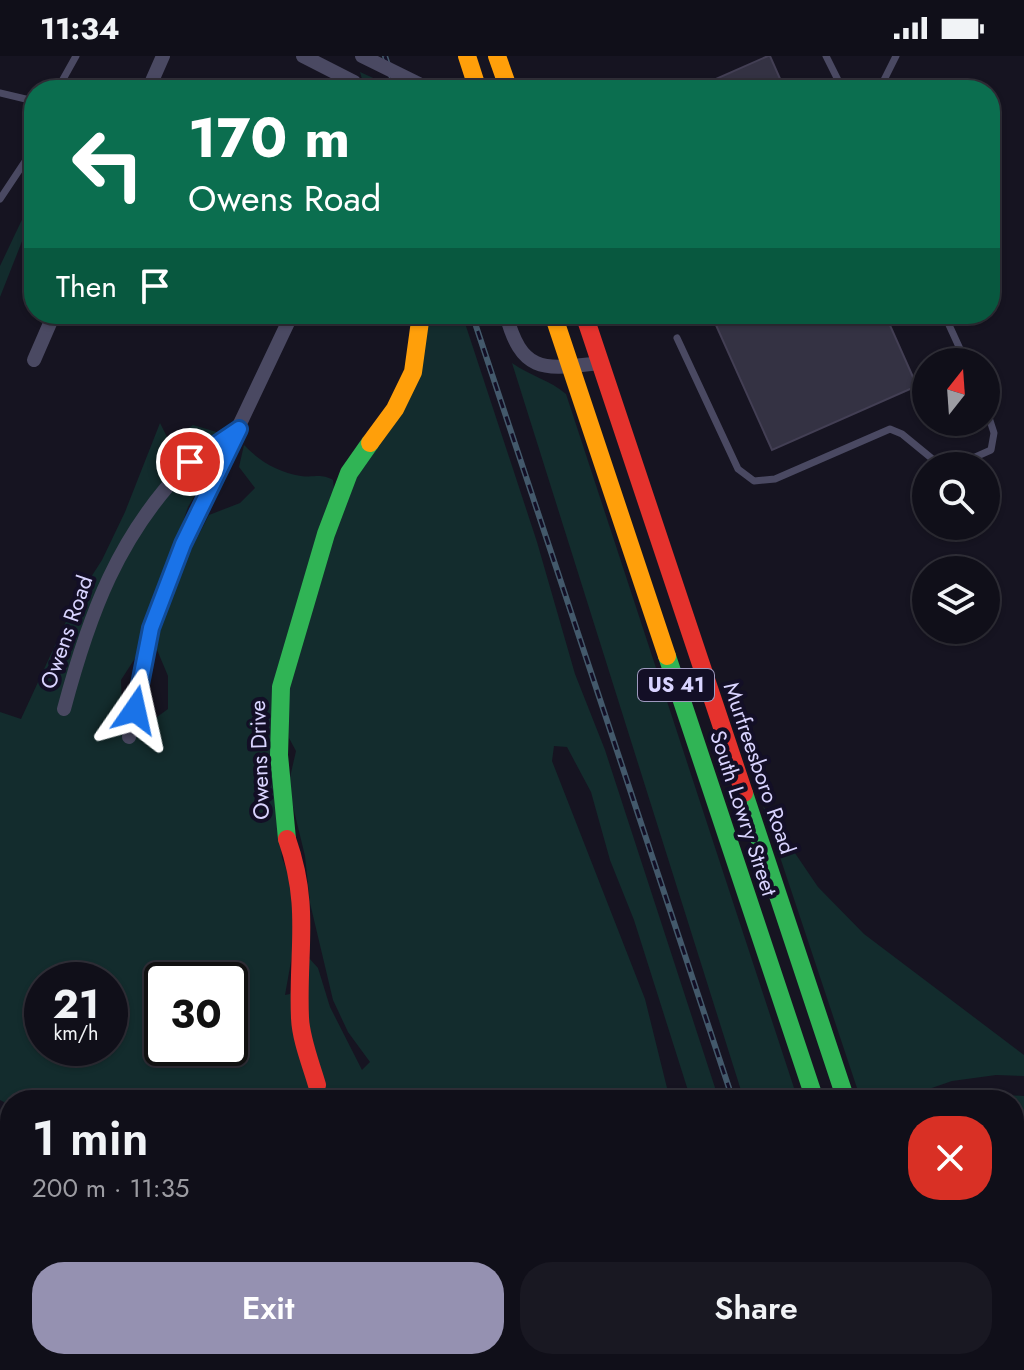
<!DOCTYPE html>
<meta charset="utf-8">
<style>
body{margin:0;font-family:Jost,sans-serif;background:#191822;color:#f1f3f6;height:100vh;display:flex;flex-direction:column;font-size:30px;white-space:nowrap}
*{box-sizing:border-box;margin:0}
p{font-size:26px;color:#9c9ca2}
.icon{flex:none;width:44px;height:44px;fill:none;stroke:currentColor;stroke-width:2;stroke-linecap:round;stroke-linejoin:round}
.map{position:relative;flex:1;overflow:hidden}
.sheet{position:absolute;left:0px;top:1034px;width:1024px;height:280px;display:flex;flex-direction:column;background:#100f19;border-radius:32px 32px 0 0;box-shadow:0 2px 6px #0004,0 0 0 2px #302f38}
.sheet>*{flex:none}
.top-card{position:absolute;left:24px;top:24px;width:976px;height:244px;border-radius:32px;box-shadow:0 2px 6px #0004,0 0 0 2px #302f38;background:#0b6e4f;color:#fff;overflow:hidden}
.needle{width:52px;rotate:17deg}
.buttons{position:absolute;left:912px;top:292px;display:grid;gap:16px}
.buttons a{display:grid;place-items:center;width:88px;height:88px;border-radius:50%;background:#100f19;box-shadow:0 2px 6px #0004,0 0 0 2px #302f38;font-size:40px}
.speed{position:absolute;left:24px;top:906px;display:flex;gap:16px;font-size:40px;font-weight:700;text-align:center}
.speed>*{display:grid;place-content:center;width:104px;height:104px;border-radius:50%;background:#100f19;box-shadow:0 2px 6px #0004,0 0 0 2px #302f38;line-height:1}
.speed small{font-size:20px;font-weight:400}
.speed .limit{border:4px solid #111;border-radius:12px;background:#fff;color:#111}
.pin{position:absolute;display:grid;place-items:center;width:68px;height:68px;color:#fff;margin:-34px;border:4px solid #fff;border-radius:50%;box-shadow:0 2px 8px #0007}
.me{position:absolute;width:88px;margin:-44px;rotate:11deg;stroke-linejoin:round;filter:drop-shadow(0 0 6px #0008)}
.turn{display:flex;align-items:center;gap:28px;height:168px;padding:0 32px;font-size:36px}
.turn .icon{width:104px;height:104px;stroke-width:2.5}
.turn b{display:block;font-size:56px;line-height:68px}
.then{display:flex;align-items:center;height:76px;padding:0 32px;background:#0003;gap:16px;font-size:30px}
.round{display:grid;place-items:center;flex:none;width:84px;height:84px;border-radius:32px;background:#191822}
.summary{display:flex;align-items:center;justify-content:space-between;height:136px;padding:0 32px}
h1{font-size:48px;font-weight:600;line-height:60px}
.primary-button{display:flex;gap:16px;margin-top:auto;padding:16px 32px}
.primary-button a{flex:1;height:92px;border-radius:32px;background:#9591b1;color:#fff;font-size:32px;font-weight:600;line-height:92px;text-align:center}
.primary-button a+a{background:#191822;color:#f1f3f6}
.status{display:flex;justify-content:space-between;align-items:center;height:56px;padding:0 40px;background:#100f19;direction:ltr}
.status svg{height:22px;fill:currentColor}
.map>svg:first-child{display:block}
.green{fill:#132c2d;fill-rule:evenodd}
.building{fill:#343243;stroke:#433f54;stroke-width:2}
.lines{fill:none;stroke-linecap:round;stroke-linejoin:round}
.lane{stroke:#4a4962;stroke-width:7}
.street{stroke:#4a4962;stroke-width:14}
.fast{stroke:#30b455;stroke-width:18}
.slow{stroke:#ff9f0a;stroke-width:18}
.jam{stroke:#e5322d;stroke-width:18}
.rail-casing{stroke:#43596b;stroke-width:6}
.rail{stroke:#130f26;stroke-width:3;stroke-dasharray:9;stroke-linecap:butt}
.street-bridge{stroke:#4a4962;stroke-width:14}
.route-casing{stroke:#114b97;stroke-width:20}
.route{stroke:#1a73e8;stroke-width:14}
.labels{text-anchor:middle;stroke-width:8;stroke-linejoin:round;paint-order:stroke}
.shield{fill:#130f26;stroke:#9e99be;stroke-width:2}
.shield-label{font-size:20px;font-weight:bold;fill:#d9d4ff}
.street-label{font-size:22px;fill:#d9d4ff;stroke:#130f26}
</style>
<div class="status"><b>11:34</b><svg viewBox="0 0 49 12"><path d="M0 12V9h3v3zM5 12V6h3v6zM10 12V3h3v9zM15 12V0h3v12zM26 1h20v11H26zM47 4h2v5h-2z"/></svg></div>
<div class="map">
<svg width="1024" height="1314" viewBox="0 0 1024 1314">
<rect width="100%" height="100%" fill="#161421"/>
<g class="green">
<polygon points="360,16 382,26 386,34 365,34"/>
<polygon points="28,151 34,155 0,241 0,210"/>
<path d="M431 258H462L537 486 575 618 605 694 719 1044H691L634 864 610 804 591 736 567 691 554 690 552 705 645 943 670 1044H10V1049L0 1044V656L21 663 75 546 102 504 125 456 160 367 169 385 193 369 220 377V397L188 451 139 596 121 624 122 658 146 669 168 653V620L155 589 183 509 209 459 240 447 255 432 239 411 244 389C260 406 278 416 301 420 315 422 320 417 333 424L335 441 294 560 278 633 284 700 277 726 279 772 282 802 296 838V877L285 939 290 938 300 892 318 912 330 951 362 1014 370 1006 348 976 333 944 310 847 305 800 288 730 296 695 289 682 287 629 336 465 357 413 413 334ZM42 924H110V992H42ZM162 924H230V992H162Z"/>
<path d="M512 307C530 320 550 324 566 338L798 1044H744Z"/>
<polygon points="763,750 818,831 864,878 1024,999 1024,1020 996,1019 952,1025 897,1044 861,1044"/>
<polygon points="991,1038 1024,1040 1024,1101 1014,1103 1014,1044 958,1044"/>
<polygon points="0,1067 10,1072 10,1304 151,1304 151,1314 0,1314"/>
<polygon points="1024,1118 1024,1314 957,1314 954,1304 1014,1304 1014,1121"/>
<polygon points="171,1304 237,1304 238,1305 237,1314 172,1314"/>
<polygon points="508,1304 763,1304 766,1314 513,1314"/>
<polygon points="777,1304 806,1304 810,1314 780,1314"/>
<polygon points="837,1304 884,1304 887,1314 840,1314"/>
</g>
<g class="building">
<polygon points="770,0 785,34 691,34 768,0"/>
<polygon points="711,258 885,258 917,330 772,394"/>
</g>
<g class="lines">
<g class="lane">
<polyline points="826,0 843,34"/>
<polyline points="57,34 76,0"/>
<polyline points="872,34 884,24 896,0"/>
<polyline points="0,37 34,45"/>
<polyline points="0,143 34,92"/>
<polyline points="944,258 966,306"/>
<polyline points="677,282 738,413 754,425 775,423 890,373 902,378 941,410"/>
<polyline points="955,410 991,394 994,377 986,352"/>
<polyline points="0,1061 10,1066"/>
<polyline points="161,1314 162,1304"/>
<polyline points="417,1314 442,1304"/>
</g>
<g class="street">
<polyline points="303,0 354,26 359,34"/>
<polyline points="148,34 163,0"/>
<path d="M506 258C522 320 546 313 600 307"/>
<polyline points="34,304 54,258"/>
<path d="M64 653C89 559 118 479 188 408 202 394 222 384 238 373"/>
<polyline points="129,681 151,572 183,488 292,258"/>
</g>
<g class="fast">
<polyline points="667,600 815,1044"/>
<polyline points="744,737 846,1044"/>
<polyline points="287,783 279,699 281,631 326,478 349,417 370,387"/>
<polyline points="1014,1096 1024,1094"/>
<polyline points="1014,1114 1024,1111"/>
<polyline points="933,1304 936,1314"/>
</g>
<g class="slow">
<polyline points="467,0 478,34"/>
<polyline points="497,0 509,34"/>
<polyline points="553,258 667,600"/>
<polyline points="370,387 395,353 413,316 421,258"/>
</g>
<g class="jam">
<polyline points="584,258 744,737"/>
<path d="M287 783C311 851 297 895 300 962 301 984 311 1008 317 1029"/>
<polyline points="901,1304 905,1314"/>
</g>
<defs>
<g id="rail">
<polyline points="385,0 396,34"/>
<polyline points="472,258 733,1044"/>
<polyline points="819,1304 823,1314"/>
</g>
</defs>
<use href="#rail" class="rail-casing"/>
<use href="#rail" class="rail"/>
<polyline class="street-bridge" points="362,0 427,32"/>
</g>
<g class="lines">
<defs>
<polyline id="route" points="135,654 151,572 183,488 239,373 190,406"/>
</defs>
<use href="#route" class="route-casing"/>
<use href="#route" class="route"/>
</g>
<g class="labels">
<rect class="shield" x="638" y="613" width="76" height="32" rx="6"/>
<g class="shield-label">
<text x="676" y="636">US 41</text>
</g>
<g class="street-label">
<text transform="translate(66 576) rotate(-71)" y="8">Owens Road</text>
<text transform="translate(259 704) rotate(-92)" y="8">Owens Drive</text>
<text transform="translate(760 712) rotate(71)" y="8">Murfreesboro Road</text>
<text transform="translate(744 757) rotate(72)" y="8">South Lowry Street</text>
</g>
</g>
</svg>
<div class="buttons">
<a><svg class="needle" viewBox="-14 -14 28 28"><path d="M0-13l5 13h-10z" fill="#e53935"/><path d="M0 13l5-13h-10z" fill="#9c9ca2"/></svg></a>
<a><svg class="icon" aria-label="search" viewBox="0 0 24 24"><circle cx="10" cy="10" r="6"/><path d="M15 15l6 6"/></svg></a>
<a><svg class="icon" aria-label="layers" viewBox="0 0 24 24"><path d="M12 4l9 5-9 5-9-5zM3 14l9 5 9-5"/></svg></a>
</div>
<div class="speed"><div>21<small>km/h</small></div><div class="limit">30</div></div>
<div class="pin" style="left:190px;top:406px;background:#d93025"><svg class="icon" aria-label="arrive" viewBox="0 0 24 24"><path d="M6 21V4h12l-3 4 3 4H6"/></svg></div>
<svg class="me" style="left:135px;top:654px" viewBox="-20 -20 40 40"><path d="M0-17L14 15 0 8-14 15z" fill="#1a73e8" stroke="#fff" stroke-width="4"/></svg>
<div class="top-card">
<div class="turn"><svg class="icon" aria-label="left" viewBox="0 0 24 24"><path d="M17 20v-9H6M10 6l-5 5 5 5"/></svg><div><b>170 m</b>Owens Road</div></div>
<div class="then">Then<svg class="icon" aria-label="arrive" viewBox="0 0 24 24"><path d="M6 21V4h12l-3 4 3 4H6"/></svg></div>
</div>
<section class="sheet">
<div class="summary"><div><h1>1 min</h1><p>200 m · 11:35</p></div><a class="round" style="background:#d93025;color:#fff"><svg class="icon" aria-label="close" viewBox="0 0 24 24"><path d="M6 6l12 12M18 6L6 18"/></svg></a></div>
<div class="primary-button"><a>Exit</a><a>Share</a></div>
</section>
</div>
